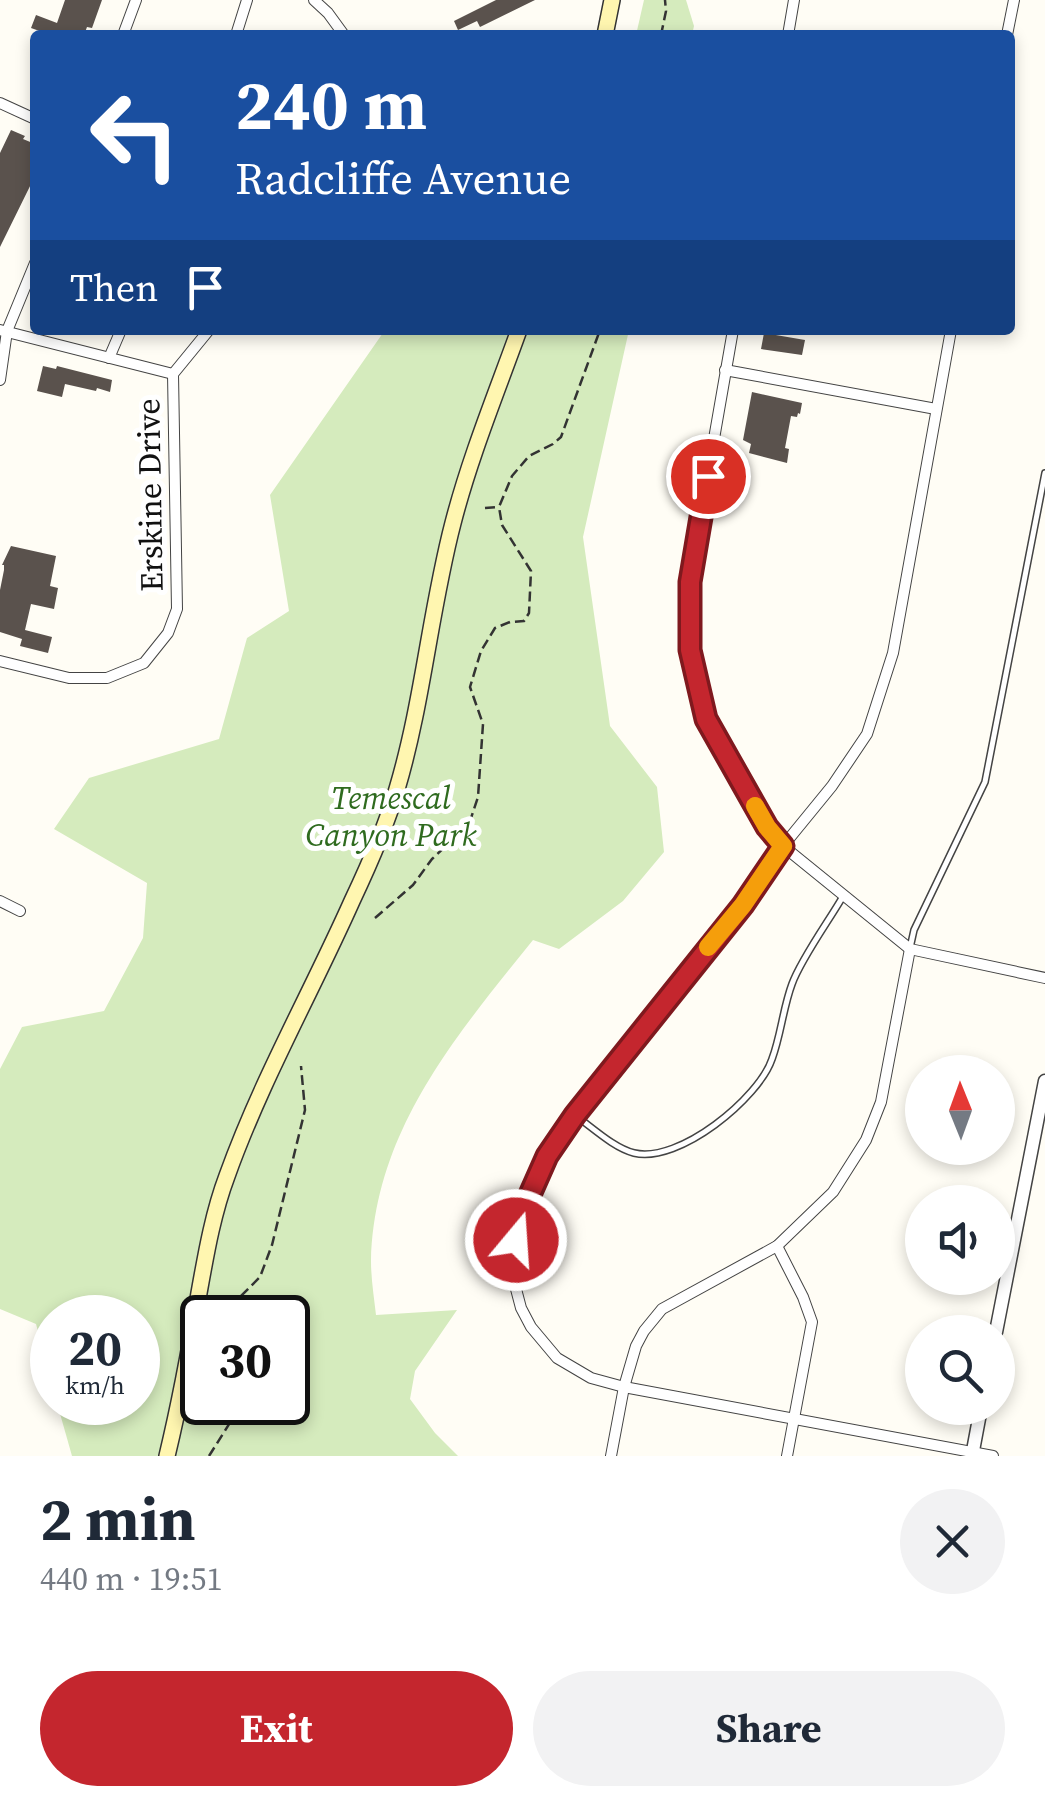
<!DOCTYPE html>
<meta charset="utf-8">
<style>
body{margin:0;font-family:"Source Serif 4",serif;background:#f2f2f3;color:#1f2937;height:100vh;display:flex;flex-direction:column;font-size:38px;white-space:nowrap}
*{box-sizing:border-box;margin:0}
p{font-size:32px;color:#747a83}
.icon{flex:none;width:55px;height:55px;fill:none;stroke:currentColor;stroke-width:2;stroke-linecap:round;stroke-linejoin:round}
.map{position:relative;height:1456px;overflow:hidden}
.sheet{display:flex;flex-direction:column;background:#fff;flex:1}
.sheet>*{flex:none}
.banner{position:absolute;left:30px;top:30px;width:985px;height:305px;border-radius:10px;box-shadow:0 5px 15px #0003;background:#1a4fa0;color:#fff;overflow:hidden}
.needle{width:65px;rotate:359deg}
.tools{position:absolute;left:905px;top:1055px;display:grid;gap:20px}
.tools a{display:grid;place-items:center;width:110px;height:110px;border-radius:50%;background:#fff;box-shadow:0 5px 15px #0003;font-size:50px}
.speed{position:absolute;left:30px;top:1295px;display:flex;gap:20px;font-size:50px;font-weight:700;text-align:center}
.speed>*{display:grid;place-content:center;width:130px;height:130px;border-radius:50%;background:#fff;box-shadow:0 5px 15px #0003;line-height:1}
.speed small{font-size:25px;font-weight:400}
.speed .limit{border:5px solid #111;border-radius:15px;background:#fff;color:#111}
.pin{position:absolute;display:grid;place-items:center;width:85px;height:85px;color:#fff;margin:-42px;border:5px solid #fff;border-radius:50%;box-shadow:0 2px 10px #0007}
.me{position:absolute;width:110px;margin:-55px;rotate:18deg;stroke-linejoin:round;filter:drop-shadow(0 0 8px #0008)}
.turn{display:flex;align-items:center;gap:35px;height:210px;padding:0 40px;font-size:45px}
.turn .icon{width:130px;height:130px;stroke-width:2.5}
.turn b{display:block;font-size:70px;line-height:85px}
.then{display:flex;align-items:center;height:95px;padding:0 40px;background:#0003;gap:20px;font-size:38px}
.round{display:grid;place-items:center;flex:none;width:105px;height:105px;border-radius:52px;background:#f2f2f3}
.headline{display:flex;align-items:center;justify-content:space-between;height:170px;padding:0 40px}
h1{font-size:60px;font-weight:700;line-height:75px}
.action{display:flex;gap:20px;margin-top:auto;padding:20px 40px}
.action a{flex:1;height:115px;border-radius:60px;background:#c4262e;color:#fff;font-size:40px;font-weight:700;line-height:115px;text-align:center}
.action a+a{background:#f2f2f3;color:#1f2937}
.map>svg:first-child{display:block}
.green{fill:#d5ebbd;fill-rule:evenodd}
.building{fill:#5a524d}
.lines{fill:none;stroke-linecap:round;stroke-linejoin:round}
.service-casing{stroke:#444;stroke-width:8}
.minor-casing{stroke:#444;stroke-width:12}
.tertiary-casing{stroke:#444;stroke-width:15}
.secondary-casing{stroke:#333;stroke-width:18}
.path{stroke:#333;stroke-width:2.5;stroke-dasharray:10 5;stroke-linecap:butt}
.service{stroke:#fff;stroke-width:5}
.minor{stroke:#fff;stroke-width:10}
.tertiary{stroke:#fff;stroke-width:12}
.secondary{stroke:#fff6b0;stroke-width:15}
.route-casing{stroke:#7f191e;stroke-width:25}
.route{stroke:#c4262e;stroke-width:18}
.slow{stroke:#f59e0b;stroke-width:18}
.labels{text-anchor:middle;stroke-width:10;stroke-linejoin:round;paint-order:stroke}
.street-label{font-size:32px;fill:#111;stroke:#fff}
.park-label{font-size:32px;font-style:italic;fill:#2f6b1f;stroke:#fff}
</style>
<div class="map">
<svg width="1045" height="1456" viewBox="0 0 1045 1456">
<rect width="100%" height="100%" fill="#fffdf5"/>
<g class="green">
<polygon points="644,0 686,0 694,26 692,35 636,35"/>
<path d="M385 330H629L583 537 610 726 657 787 664 852 623 901 559 949 533 940C456 1036 374 1131 371 1261 371 1279 374 1297 376 1315L457 1310 415 1371 410 1399 435 1433 458 1456H72L57 1403 138 1402V1318H52V1384L36 1324 0 1309V1069L22 1027 104 1011 143 938 147 883 54 829 89 778 219 739 247 638 289 611 270 495ZM202 1318H288V1402H202Z"/>
</g>
<g class="building">
<polygon points="65,0 102,0 92,28 87,27 84,35 51,35 31,28 36,15 57,23"/>
<polygon points="496,0 535,0 480,27 477,21 458,30 454,21"/>
<polygon points="11,130 25,136 23,139 35,144 35,176 0,247 0,153"/>
<polygon points="764,333 805,340 802,355 761,349"/>
<polygon points="43,366 56,369 57,366 112,380 110,392 97,388 96,391 65,384 62,397 37,391"/>
<polygon points="752,392 802,403 800,414 798,413 797,417 791,416 785,448 789,449 787,463 749,453 751,444 743,440"/>
<polygon points="11,546 56,556 50,586 58,588 54,609 31,604 25,630 52,637 48,653 20,646 22,639 0,632 0,590 4,570 4,565 2,565"/>
</g>
<g class="lines">
<defs>
<g id="service">
<polyline points="910,948 914,930 985,782 1045,473"/>
<path d="M576 1116C593 1128 614 1148 634 1153 679 1164 759 1098 772 1059 781 1035 783 1008 792 984 801 959 828 922 842 898"/>
</g>
<g id="minor">
<polyline points="314,0 328,13 344,35"/>
<polyline points="123,35 136,0"/>
<polyline points="236,35 247,0"/>
<polyline points="788,35 794,0"/>
<polyline points="1007,35 1014,0"/>
<polyline points="0,103 35,119"/>
<polyline points="0,330 173,374"/>
<polyline points="733,330 689,582 691,650 706,719 767,827 783,846 910,949 1045,978"/>
<polyline points="951,330 893,653 867,734 832,786 783,846 743,905 575,1115 547,1156 527,1199 515,1240 516,1289 521,1308 531,1327 557,1358 591,1378 624,1387 993,1456"/>
<polyline points="109,358 121,330"/>
<polyline points="725,370 936,409"/>
<polyline points="0,380 7,331 35,263"/>
<polyline points="0,661 69,678 107,678 144,663 168,633 177,609 173,374 209,330"/>
<polyline points="0,901 20,911"/>
<polyline points="777,1246 803,1297 812,1322 787,1456"/>
<polyline points="611,1456 624,1387 636,1346 644,1331 662,1309 777,1246 833,1192 866,1140 881,1102 910,949"/>
</g>
<g id="tertiary">
<polyline points="996,1332 1045,1081"/>
<polyline points="972,1456 981,1408"/>
</g>
<g id="secondary">
<polyline points="605,35 612,0"/>
<path d="M167 1456C180 1402 190 1348 199 1293 206 1254 213 1213 227 1176 261 1081 311 993 352 901 369 865 386 827 397 789 423 702 430 611 453 523 470 457 496 394 519 330"/>
</g>
</defs>
<use href="#service" class="service-casing"/>
<use href="#minor" class="minor-casing"/>
<use href="#tertiary" class="tertiary-casing"/>
<use href="#secondary" class="secondary-casing"/>
<g class="path">
<polyline points="661,35 666,11 665,0"/>
<polyline points="485,508 497,507"/>
<polyline points="375,918 413,885 432,859 469,824 478,797 483,724 470,687 481,651 495,628 510,622 524,621 529,613 531,571 502,525 499,507 512,476 529,456 553,444 561,437 600,330"/>
<polyline points="227,1318 224,1313 260,1277 272,1245 305,1110 301,1066"/>
<polyline points="209,1456 243,1402"/>
</g>
<use href="#service" class="service"/>
<use href="#minor" class="minor"/>
<use href="#tertiary" class="tertiary"/>
<use href="#secondary" class="secondary"/>
</g>
<g class="lines">
<defs>
<polyline id="route" points="516,1240 528,1199 547,1156 575,1115 743,905 783,846 767,827 706,719 690,650 690,582 708,476"/>
</defs>
<use href="#route" class="route-casing"/>
<use href="#route" class="route"/>
<polyline class="slow" points="708,947 743,905 783,846 767,827 755,806"/>
</g>
<g class="labels">
<g class="street-label">
<text transform="translate(150 495) rotate(-91)" y="11">Erskine Drive</text>
</g>
<g class="park-label">
<text x="391" y="809">Temescal<tspan x="391" dy="37">Canyon Park</tspan></text>
</g>
</g>
</svg>
<div class="tools">
<a><svg class="needle" viewBox="-14 -14 28 28"><path d="M0-13l5 13h-10z" fill="#e53935"/><path d="M0 13l5-13h-10z" fill="#747a83"/></svg></a>
<a><svg class="icon" aria-label="sound" viewBox="0 0 24 24"><path d="M4 9h4l5-4v14l-5-4H4zM17 9q2 3 0 6"/></svg></a>
<a><svg class="icon" aria-label="search" viewBox="0 0 24 24"><circle cx="10" cy="10" r="6"/><path d="M15 15l6 6"/></svg></a>
</div>
<div class="speed"><div>20<small>km/h</small></div><div class="limit">30</div></div>
<div class="pin" style="left:708px;top:476px;background:#d93025"><svg class="icon" aria-label="arrive" viewBox="0 0 24 24"><path d="M6 21V4h12l-3 4 3 4H6"/></svg></div>
<svg class="me" style="left:516px;top:1240px" viewBox="-20 -20 40 40"><circle r="17" fill="#c4262e" stroke="#fff" stroke-width="3"/><path d="M0-11L8 9 0 5-8 9z" fill="#fff"/></svg>
<div class="banner">
<div class="turn"><svg class="icon" aria-label="left" viewBox="0 0 24 24"><path d="M17 20v-9H6M10 6l-5 5 5 5"/></svg><div><b>240 m</b>Radcliffe Avenue</div></div>
<div class="then">Then<svg class="icon" aria-label="arrive" viewBox="0 0 24 24"><path d="M6 21V4h12l-3 4 3 4H6"/></svg></div>
</div>
</div>
<section class="sheet">
<div class="headline"><div><h1>2 min</h1><p>440 m · 19:51</p></div><a class="round"><svg class="icon" aria-label="close" viewBox="0 0 24 24"><path d="M6 6l12 12M18 6L6 18"/></svg></a></div>
<div class="action"><a>Exit</a><a>Share</a></div>
</section>
